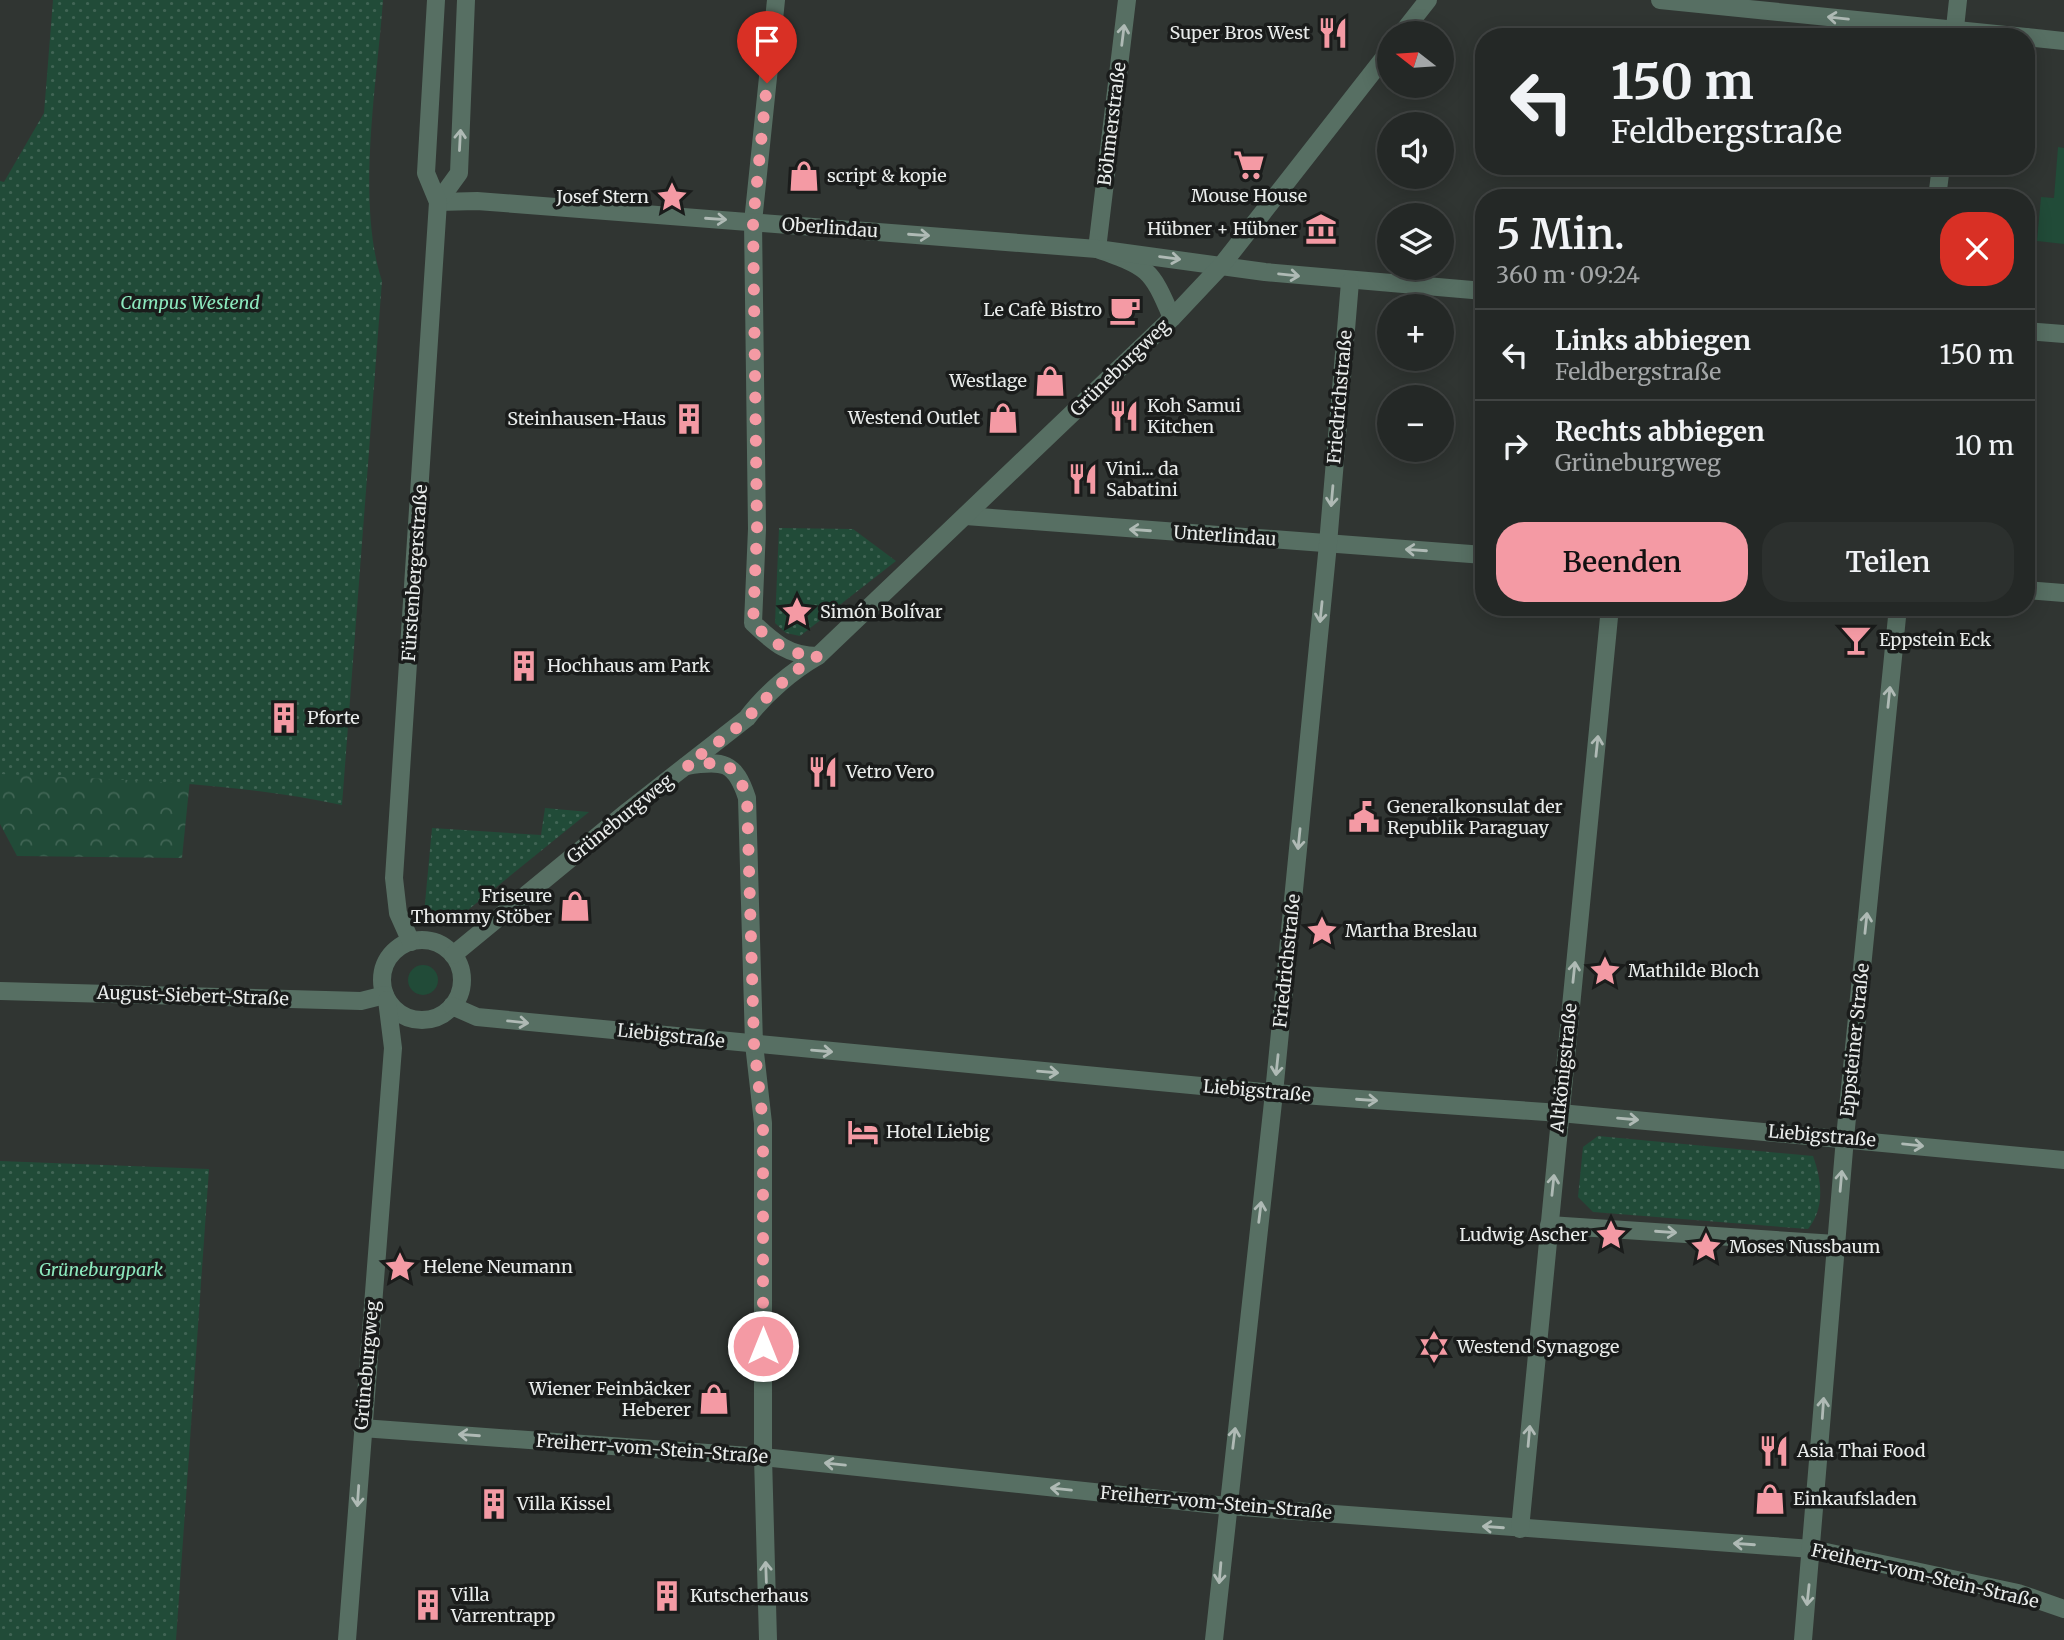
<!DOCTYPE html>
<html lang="de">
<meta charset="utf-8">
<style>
body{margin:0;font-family:Merriweather,serif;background:#2c302e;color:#f1f3f6;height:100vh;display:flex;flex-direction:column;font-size:26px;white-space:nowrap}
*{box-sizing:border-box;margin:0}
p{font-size:23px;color:#a3a6a7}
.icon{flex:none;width:38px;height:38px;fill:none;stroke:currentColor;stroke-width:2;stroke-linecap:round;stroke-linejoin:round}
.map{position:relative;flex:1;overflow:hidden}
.sheet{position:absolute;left:1475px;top:189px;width:560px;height:427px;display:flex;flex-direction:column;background:#242826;border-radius:28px;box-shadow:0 4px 18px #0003,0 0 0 2px #414443}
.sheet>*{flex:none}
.guide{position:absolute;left:1475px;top:28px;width:560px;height:147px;border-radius:28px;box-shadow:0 4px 18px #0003,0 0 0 2px #414443;background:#242826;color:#f1f3f6;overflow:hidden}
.needle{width:46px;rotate:287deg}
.controls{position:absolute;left:1377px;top:21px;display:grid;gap:14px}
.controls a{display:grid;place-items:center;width:77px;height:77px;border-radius:50%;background:#242826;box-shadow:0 4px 18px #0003,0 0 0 2px #414443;font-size:35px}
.pin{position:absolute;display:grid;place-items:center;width:60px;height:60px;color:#fff;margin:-72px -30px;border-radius:50% 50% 50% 0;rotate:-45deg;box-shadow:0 0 7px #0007}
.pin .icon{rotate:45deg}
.me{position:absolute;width:77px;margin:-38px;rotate:0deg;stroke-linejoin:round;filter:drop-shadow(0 0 5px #0008)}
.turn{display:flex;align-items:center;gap:24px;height:147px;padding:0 21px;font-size:32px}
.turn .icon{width:91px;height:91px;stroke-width:2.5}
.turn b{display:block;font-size:49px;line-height:60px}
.round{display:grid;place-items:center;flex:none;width:74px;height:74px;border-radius:28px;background:#2c302e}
.overview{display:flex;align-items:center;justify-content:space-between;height:119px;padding:0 21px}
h1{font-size:42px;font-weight:600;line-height:52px}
.button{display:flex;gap:14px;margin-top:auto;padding:14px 21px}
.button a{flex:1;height:80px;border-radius:28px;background:#f49aa4;color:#111;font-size:28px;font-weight:600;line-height:80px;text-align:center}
.button a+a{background:#2c302e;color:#f1f3f6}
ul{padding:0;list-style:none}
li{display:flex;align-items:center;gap:21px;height:91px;padding:0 21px;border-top:2px solid #414443}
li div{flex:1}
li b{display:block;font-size:26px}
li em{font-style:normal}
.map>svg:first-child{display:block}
.grass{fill:#214b38}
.forest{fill:url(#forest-crowns)}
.park{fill:url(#park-dots)}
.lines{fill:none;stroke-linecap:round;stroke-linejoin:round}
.street{stroke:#576f63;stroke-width:18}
.oneway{stroke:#afbab5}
.route{stroke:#f49aa4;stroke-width:12;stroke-dasharray:0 21.6}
.labels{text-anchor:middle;stroke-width:7;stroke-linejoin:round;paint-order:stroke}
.poi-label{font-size:18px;fill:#e9eceb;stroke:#1a1c1b;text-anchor:start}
.street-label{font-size:18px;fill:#e9eceb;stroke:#1a1c1b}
.park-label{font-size:18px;font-style:italic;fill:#8ce8bd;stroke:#1a1c1b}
</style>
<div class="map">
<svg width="2064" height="1640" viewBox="0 0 2064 1640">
<defs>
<pattern id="forest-crowns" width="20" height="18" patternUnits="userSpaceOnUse" patternTransform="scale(1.75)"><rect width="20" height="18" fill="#214b38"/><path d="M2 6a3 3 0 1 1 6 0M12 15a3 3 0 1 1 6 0" fill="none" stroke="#416555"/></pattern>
<pattern id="park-dots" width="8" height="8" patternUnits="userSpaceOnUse" patternTransform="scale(1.75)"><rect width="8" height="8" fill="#214b38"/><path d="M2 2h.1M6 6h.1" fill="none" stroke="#416555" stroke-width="1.8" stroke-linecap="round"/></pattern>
</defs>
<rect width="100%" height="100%" fill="#303532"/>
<g class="grass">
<polygon points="2058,147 2064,148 2064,244 2037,241 2041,197 2054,198"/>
<circle cx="423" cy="980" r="15"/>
</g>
<polygon class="forest" points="0,758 190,779 182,858 17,856 0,824"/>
<g class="park">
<path d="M53 0H383C377 84 356 202 382 281L342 805C230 781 114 780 0 774V181L4 182 44 113Z"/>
<polygon points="779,528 853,529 896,561 800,636 786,633 775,623"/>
<polygon points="545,808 589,812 453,922 424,914 432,828 541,835"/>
<path d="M1598 1136 1813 1156C1822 1181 1825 1208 1808 1229L1593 1212 1578 1197 1583 1147Z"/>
<polygon points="0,1161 209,1169 176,1640 0,1640"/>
</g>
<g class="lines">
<g class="street">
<path d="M776 0 753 222 757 529 753 623C774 643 789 656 818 656"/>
<path d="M1127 0 1097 249C1148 267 1151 268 1172 318"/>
<polyline points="1660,0 2026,37"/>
<polyline points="1402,33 1428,0"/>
<polyline points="1954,37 1958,0"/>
<polyline points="2026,37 2064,41"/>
<polyline points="1937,198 1941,166"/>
<polyline points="438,202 477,201 1097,249 1265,272 1484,291"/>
<polyline points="438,202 459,173 466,0"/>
<polyline points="2026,331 2064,334"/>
<polyline points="966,516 1484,555"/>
<polyline points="2026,590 2064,593"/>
<path d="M686 766C723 760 735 761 747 798L754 1044 763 1123V1457L768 1640"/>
<circle cx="422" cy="980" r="40"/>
<polyline points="411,942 398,913 394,878 438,202 426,173 436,0"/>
<path d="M453 955 628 811 747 718C765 694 792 671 818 656L1172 318 1221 266 1390 50"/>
<polyline points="0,991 361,1001 385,995"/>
<polyline points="452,1006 477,1017 1274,1093 1560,1113 2064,1160"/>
<polyline points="1549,1225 1836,1244"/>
<polyline points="362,1428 763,1457 1227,1506 1812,1549 2018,1593 2064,1609"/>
<polyline points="1520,1529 1610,607"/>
<polyline points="347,1640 393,1048 387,1000"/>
<polyline points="1214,1640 1274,1093 1328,544 1350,282"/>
<polyline points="1803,1640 1845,1138 1898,607"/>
</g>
</g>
<defs><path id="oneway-shaft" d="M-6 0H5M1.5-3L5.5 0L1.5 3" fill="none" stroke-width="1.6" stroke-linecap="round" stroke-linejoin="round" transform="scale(1.75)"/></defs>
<g class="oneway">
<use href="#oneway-shaft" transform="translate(1838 18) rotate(-174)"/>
<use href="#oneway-shaft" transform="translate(1123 35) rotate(-83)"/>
<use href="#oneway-shaft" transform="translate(460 140) rotate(-87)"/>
<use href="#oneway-shaft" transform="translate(716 219) rotate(4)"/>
<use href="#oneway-shaft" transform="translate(919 235) rotate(4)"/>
<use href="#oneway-shaft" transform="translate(1170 258) rotate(8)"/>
<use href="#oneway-shaft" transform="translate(1289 275) rotate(6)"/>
<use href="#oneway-shaft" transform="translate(1332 496) rotate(95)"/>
<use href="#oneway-shaft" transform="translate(1140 530) rotate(-176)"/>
<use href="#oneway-shaft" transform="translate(1416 550) rotate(-176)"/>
<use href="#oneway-shaft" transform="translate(1321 612) rotate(96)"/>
<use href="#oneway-shaft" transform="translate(1889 697) rotate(-84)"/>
<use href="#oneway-shaft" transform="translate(1597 746) rotate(-84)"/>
<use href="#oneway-shaft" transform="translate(1299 839) rotate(96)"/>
<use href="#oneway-shaft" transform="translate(1866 923) rotate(-84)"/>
<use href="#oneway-shaft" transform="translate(1574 972) rotate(-84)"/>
<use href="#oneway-shaft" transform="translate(518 1022) rotate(6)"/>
<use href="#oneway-shaft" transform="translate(822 1051) rotate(5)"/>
<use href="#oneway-shaft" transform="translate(1277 1065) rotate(96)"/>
<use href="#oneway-shaft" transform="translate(1048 1072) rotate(5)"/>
<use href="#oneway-shaft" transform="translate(1367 1100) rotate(4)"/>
<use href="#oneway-shaft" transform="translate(1628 1119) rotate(5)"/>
<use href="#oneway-shaft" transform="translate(1913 1145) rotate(6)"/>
<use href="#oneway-shaft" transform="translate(1841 1181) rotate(-85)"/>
<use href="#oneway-shaft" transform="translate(1553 1185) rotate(-84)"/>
<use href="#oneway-shaft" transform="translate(1260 1212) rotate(-83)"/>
<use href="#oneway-shaft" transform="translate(1666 1232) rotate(4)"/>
<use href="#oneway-shaft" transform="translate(1823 1408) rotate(-86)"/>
<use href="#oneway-shaft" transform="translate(469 1435) rotate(-176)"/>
<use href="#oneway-shaft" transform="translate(1529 1436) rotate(-85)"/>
<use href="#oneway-shaft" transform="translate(1234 1438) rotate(-83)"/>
<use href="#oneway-shaft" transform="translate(835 1464) rotate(-174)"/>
<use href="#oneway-shaft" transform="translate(1061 1489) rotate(-174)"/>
<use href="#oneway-shaft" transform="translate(358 1496) rotate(94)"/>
<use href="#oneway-shaft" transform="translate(1493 1527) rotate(-176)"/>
<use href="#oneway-shaft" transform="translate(1744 1544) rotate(-176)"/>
<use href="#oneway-shaft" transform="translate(766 1572) rotate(-92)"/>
<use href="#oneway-shaft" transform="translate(1220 1573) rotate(95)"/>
<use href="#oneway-shaft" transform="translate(1808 1595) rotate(96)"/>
</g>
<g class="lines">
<path class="route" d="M763 1346V1123L754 1044 747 798C735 761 723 760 686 766 705 750 730 736 747 718 769 695 790 672 818 656 789 655 774 643 753 624L757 528 753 222 767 83"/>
</g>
<defs>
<symbol id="restaurant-bare" viewBox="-9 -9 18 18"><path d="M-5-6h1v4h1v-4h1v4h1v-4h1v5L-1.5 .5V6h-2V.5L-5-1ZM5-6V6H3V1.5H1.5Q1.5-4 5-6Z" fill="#f49aa4" stroke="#1a1c1b" stroke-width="2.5" paint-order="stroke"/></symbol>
<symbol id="supermarket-bare" viewBox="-9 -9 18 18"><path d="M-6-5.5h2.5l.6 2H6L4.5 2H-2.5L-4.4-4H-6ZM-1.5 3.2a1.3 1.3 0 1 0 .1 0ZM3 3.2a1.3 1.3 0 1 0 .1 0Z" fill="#f49aa4" stroke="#1a1c1b" stroke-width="2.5" paint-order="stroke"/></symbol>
<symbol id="shop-bare" viewBox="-9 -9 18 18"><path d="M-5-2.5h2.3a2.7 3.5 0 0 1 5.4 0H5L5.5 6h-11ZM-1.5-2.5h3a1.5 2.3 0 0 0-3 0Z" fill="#f49aa4" stroke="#1a1c1b" stroke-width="2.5" paint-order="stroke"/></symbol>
<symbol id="sight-bare" viewBox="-9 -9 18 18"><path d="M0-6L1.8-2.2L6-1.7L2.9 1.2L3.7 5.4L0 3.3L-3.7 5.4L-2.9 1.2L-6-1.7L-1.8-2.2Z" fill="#f49aa4" stroke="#1a1c1b" stroke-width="2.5" paint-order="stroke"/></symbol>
<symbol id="museum-bare" viewBox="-9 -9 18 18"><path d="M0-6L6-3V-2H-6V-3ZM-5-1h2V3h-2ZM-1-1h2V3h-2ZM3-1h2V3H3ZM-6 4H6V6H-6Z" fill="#f49aa4" stroke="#1a1c1b" stroke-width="2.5" paint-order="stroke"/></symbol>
<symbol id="cafe-bare" viewBox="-9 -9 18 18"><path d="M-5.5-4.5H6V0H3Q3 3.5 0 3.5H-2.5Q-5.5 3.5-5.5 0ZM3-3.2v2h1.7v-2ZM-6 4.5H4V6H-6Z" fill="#f49aa4" stroke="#1a1c1b" stroke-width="2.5" paint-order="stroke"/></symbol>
<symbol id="building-bare" viewBox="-9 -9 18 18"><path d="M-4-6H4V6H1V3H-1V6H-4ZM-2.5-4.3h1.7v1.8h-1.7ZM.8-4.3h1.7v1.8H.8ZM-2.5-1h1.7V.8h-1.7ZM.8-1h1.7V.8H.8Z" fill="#f49aa4" stroke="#1a1c1b" stroke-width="2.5" paint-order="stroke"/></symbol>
<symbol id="bar-bare" viewBox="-9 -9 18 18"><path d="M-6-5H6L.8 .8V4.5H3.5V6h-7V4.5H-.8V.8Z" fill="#f49aa4" stroke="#1a1c1b" stroke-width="2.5" paint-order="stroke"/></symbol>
<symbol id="civic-bare" viewBox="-9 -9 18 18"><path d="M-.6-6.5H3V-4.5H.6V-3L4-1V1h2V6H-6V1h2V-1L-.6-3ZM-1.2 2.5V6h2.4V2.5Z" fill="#f49aa4" stroke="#1a1c1b" stroke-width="2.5" paint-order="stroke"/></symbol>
<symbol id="hotel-bare" viewBox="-9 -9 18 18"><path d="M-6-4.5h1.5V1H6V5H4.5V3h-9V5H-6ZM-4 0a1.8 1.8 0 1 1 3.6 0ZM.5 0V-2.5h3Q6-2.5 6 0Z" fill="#f49aa4" stroke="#1a1c1b" stroke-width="2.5" paint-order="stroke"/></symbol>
<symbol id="synagogue-bare" viewBox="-9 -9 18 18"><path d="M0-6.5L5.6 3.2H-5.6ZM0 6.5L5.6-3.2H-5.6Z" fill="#f49aa4" stroke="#1a1c1b" stroke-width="2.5" paint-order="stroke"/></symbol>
</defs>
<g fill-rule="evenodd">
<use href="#restaurant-bare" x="1311" y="11" width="44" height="44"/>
<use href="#supermarket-bare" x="1227" y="143" width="44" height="44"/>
<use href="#shop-bare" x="782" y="154" width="44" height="44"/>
<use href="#sight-bare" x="650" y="175" width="44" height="44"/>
<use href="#museum-bare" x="1299" y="207" width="44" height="44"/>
<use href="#cafe-bare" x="1103" y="288" width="44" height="44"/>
<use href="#shop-bare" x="1028" y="359" width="44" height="44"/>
<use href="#restaurant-bare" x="1102" y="394" width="44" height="44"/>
<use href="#shop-bare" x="981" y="396" width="44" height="44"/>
<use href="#building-bare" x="667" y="397" width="44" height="44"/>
<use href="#restaurant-bare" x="1061" y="457" width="44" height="44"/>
<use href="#sight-bare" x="775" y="590" width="44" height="44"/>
<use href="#bar-bare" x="1834" y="618" width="44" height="44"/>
<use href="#building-bare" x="502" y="644" width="44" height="44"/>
<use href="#building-bare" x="262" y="696" width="44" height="44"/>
<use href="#restaurant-bare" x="801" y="750" width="44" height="44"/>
<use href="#civic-bare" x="1342" y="795" width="44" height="44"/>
<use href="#shop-bare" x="553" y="884" width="44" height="44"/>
<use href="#sight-bare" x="1300" y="909" width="44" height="44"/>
<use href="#sight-bare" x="1583" y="949" width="44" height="44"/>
<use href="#hotel-bare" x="841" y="1110" width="44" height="44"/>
<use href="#sight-bare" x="1589" y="1213" width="44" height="44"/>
<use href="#sight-bare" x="1684" y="1225" width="44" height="44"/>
<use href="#sight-bare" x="378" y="1245" width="44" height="44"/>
<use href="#synagogue-bare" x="1412" y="1325" width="44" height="44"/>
<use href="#shop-bare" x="692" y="1377" width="44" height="44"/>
<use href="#restaurant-bare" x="1752" y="1429" width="44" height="44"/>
<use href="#shop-bare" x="1748" y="1477" width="44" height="44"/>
<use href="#building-bare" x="472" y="1482" width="44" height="44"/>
<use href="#building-bare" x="645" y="1574" width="44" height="44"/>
<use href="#building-bare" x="406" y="1583" width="44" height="44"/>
</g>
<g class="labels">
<g class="poi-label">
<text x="1310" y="39" text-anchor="end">Super Bros West</text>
<text x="827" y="182">script &amp; kopie</text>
<text x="1249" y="202" text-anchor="middle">Mouse House</text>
<text x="649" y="203" text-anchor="end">Josef Stern</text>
<text x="1298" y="235" text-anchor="end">Hübner + Hübner</text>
<text x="1102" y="316" text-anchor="end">Le Cafè Bistro</text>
<text x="1027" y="387" text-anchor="end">Westlage</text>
<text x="1147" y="412">Koh Samui<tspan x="1147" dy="21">Kitchen</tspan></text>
<text x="980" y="424" text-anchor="end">Westend Outlet</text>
<text x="666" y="425" text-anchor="end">Steinhausen-Haus</text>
<text x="1106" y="475">Vini... da<tspan x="1106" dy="21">Sabatini</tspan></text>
<text x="820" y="618">Simón Bolívar</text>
<text x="1879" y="646">Eppstein Eck</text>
<text x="547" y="672">Hochhaus am Park</text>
<text x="307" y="724">Pforte</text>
<text x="846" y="778">Vetro Vero</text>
<text x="1387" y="813">Generalkonsulat der<tspan x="1387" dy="21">Republik Paraguay</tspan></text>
<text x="552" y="902" text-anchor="end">Friseure<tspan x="552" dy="21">Thommy Stöber</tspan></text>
<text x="1345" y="937">Martha Breslau</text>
<text x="1628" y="977">Mathilde Bloch</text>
<text x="886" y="1138">Hotel Liebig</text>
<text x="1588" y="1241" text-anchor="end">Ludwig Ascher</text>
<text x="1729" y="1253">Moses Nussbaum</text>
<text x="423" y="1273">Helene Neumann</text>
<text x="1457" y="1353">Westend Synagoge</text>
<text x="691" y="1395" text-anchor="end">Wiener Feinbäcker<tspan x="691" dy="21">Heberer</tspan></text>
<text x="1797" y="1457">Asia Thai Food</text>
<text x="1793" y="1505">Einkaufsladen</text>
<text x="517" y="1510">Villa Kissel</text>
<text x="451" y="1601">Villa<tspan x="451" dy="21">Varrentrapp</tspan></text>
<text x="690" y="1602">Kutscherhaus</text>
</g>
<g class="street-label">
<text transform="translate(1112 124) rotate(-83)" y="6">Böhmerstraße</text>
<text transform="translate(830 228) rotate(4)" y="6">Oberlindau</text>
<text transform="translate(1120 368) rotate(-44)" y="6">Grüneburgweg</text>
<text transform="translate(1340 397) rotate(-85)" y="6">Friedrichstraße</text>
<text transform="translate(1225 536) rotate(4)" y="6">Unterlindau</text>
<text transform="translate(415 573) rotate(-86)" y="6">Fürstenbergerstraße</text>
<text transform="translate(620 819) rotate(-39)" y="6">Grüneburgweg</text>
<text transform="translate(1287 961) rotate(-84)" y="6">Friedrichstraße</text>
<text transform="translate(193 996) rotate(2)" y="6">August-Siebert-Straße</text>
<text transform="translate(671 1036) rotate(6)" y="6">Liebigstraße</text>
<text transform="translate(1855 1040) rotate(-84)" y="6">Eppsteiner Straße</text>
<text transform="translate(1564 1068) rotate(-84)" y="6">Altkönigstraße</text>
<text transform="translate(1257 1091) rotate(5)" y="6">Liebigstraße</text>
<text transform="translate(1822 1136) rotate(5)" y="6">Liebigstraße</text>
<text transform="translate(367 1365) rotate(-85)" y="6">Grüneburgweg</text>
<text transform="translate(652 1449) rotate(4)" y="6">Freiherr-vom-Stein-Straße</text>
<text transform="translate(1216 1503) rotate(5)" y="6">Freiherr-vom-Stein-Straße</text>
<text transform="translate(1925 1576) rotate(13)" y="6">Freiherr-vom-Stein-Straße</text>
</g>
<g class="park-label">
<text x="190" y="309">Campus Westend</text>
<text x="101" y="1276">Grüneburgpark</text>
</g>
</g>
</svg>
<div class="controls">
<a><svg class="needle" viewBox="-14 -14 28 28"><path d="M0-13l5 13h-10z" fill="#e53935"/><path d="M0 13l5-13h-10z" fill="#a3a6a7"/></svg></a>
<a><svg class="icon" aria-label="sound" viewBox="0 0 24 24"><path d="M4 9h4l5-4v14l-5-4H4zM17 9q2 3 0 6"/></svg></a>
<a><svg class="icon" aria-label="layers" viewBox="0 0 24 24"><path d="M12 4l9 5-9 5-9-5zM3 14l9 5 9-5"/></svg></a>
<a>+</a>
<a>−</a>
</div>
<div class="pin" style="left:767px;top:83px;background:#d93025"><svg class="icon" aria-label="arrive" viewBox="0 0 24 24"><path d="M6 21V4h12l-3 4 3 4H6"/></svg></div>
<svg class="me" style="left:763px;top:1346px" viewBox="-20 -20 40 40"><circle r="17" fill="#f49aa4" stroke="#fff" stroke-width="3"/><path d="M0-11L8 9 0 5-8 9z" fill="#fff"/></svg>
<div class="guide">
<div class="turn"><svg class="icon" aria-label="left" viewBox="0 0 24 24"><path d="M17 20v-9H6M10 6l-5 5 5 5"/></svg><div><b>150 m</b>Feldbergstraße</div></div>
</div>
<section class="sheet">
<div class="overview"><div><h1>5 Min.</h1><p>360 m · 09:24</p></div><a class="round" style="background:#d93025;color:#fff"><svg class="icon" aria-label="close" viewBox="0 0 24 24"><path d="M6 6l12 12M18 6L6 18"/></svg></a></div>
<ul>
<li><svg class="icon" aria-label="left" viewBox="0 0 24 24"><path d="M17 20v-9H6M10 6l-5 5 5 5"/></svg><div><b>Links abbiegen</b><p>Feldbergstraße</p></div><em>150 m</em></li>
<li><svg class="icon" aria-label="right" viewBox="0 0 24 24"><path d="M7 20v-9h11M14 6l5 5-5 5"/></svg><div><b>Rechts abbiegen</b><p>Grüneburgweg</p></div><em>10 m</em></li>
</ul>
<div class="button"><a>Beenden</a><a>Teilen</a></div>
</section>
</div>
